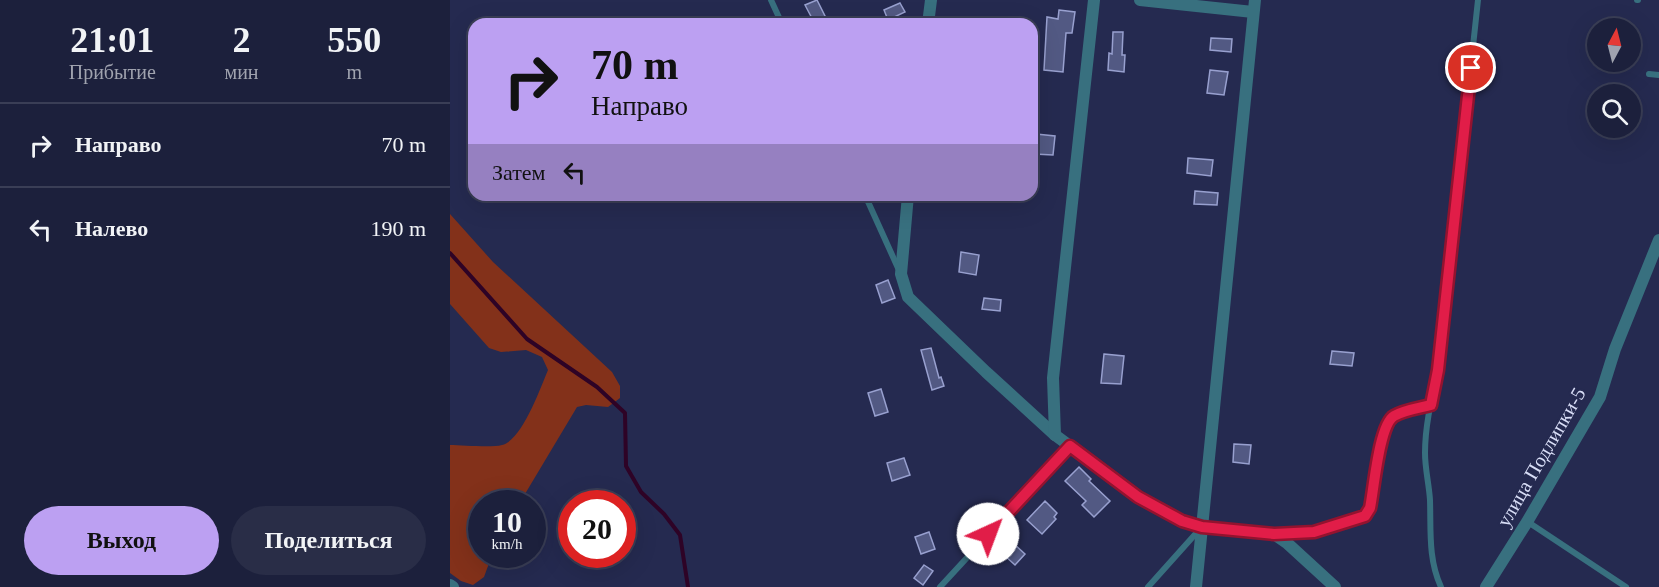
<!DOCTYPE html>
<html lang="ru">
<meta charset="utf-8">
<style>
body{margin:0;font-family:Georgia,serif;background:#292d47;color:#f1f3f6;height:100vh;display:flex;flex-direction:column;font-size:22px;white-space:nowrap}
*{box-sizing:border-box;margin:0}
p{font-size:20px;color:#a0a3af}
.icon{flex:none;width:33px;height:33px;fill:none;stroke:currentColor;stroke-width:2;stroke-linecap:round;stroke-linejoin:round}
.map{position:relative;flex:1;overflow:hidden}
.side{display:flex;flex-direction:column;background:#1c203c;width:450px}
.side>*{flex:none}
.top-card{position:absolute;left:18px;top:18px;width:570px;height:183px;border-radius:18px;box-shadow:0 6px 24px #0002,0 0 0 2px #3a3e56;background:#bca0f2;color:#111;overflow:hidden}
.needle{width:39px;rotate:7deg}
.tools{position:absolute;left:1137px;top:18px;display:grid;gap:12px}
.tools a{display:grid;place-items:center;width:54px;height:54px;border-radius:50%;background:#1c203c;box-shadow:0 6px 24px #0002,0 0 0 2px #3a3e56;font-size:30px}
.speed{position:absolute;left:18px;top:490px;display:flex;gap:12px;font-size:30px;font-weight:700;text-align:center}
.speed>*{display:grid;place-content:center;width:78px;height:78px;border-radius:50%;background:#1c203c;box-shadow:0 6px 24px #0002,0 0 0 2px #3a3e56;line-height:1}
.speed small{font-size:15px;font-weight:400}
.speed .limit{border:9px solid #d22;background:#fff;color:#111}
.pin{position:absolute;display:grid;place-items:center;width:51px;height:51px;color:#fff;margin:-26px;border:3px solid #fff;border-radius:50%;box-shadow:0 2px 6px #0007}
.me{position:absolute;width:66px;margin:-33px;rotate:43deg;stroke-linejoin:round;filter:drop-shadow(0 0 4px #0008)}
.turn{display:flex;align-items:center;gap:21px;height:126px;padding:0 24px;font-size:27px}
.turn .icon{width:78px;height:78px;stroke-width:2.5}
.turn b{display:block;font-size:42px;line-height:51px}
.then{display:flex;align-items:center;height:57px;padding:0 24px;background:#0003;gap:12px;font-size:22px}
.eta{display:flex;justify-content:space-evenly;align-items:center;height:102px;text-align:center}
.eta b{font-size:36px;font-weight:600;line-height:42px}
.button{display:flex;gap:12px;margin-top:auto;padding:12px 24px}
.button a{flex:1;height:69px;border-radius:36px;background:#bca0f2;color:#111;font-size:24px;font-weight:600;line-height:69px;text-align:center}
.button a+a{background:#292d47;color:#f1f3f6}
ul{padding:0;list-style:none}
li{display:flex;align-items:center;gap:18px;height:84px;padding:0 24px;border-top:2px solid #3a3e56}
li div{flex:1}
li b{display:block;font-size:22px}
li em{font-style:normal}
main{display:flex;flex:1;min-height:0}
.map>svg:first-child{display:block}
.green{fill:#83311a}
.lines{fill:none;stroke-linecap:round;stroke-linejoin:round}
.stream{stroke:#2e0326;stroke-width:4}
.building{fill:#525983;stroke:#98a0cf;stroke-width:1.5}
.lane{stroke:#38707f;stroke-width:6}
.street{stroke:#38707f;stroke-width:12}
.route-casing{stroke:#92132f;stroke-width:15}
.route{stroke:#e11d48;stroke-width:10}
.labels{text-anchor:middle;stroke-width:4.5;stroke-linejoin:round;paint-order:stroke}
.street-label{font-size:20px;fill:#d8ddf6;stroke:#252a50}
</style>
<main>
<section class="side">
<div class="eta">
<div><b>21:01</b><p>Прибытие</p></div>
<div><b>2</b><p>мин</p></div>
<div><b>550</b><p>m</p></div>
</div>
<ul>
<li><svg class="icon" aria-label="right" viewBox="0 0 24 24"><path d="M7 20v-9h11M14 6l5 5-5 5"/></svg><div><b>Направо</b></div><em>70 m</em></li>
<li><svg class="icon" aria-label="left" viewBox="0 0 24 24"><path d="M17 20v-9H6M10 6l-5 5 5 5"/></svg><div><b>Налево</b></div><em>190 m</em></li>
</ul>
<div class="button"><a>Выход</a><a>Поделиться</a></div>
</section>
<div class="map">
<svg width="1209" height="587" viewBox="0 0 1209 587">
<rect width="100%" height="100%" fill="#252a50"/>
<path class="green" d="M0 214 43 262 162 372 170 386V398L158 407 136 405 127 407 69 504H32V555H42L34 577 23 585 11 581 0 573V445C12 445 41 448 52 445 72 440 90 389 98 370L92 357 76 350 51 352 39 348 0 304Z"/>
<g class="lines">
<polyline class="stream" points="0,253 77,339 147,387 175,413 176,466 191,492 214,514 230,535 238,587"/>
</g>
<g class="building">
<polygon points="367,0 376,18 365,24 355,5"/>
<polygon points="450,3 455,12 438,20 434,10"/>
<polygon points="609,10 625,12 622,33 616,33 613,72 594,70 597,17 608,19"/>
<polygon points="663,32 673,32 672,55 675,55 674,72 658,70 659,53 662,54"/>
<polygon points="761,38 782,39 781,52 760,50"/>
<polygon points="760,70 778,72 774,95 757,93"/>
<polygon points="586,134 605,136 603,155 584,154"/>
<polygon points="738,158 763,160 761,176 737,173"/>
<polygon points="745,191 768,193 767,205 744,204"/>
<polygon points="511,252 529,255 526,275 509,272"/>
<polygon points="438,280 445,298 432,303 426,285"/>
<polygon points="534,298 551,300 550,311 532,309"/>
<polygon points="481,348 489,378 491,377 494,386 482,390 471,350"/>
<polygon points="882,351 904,353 902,366 880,364"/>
<polygon points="654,354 674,356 671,384 651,383"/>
<polygon points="431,389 438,412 425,416 418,393"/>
<polygon points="784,444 801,445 799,464 783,462"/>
<polygon points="454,458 460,475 442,481 437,463"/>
<polygon points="629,467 641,479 639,481 660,501 644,517 632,505 636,501 615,481"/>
<polygon points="595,501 607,513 604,517 606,519 592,534 577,520"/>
<polygon points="479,532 485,549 471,554 465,537"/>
<polygon points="564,544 575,554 565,565 554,555"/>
<polygon points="474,565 483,571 473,585 464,578"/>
</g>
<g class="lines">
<g class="lane">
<polyline points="321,0 332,24"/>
<polyline points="1187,0 1188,0"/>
<polyline points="1199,74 1209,75"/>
<polyline points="415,195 448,268"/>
<polyline points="1078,522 1176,587"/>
<path d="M827 534C854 533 905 531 920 508 924 489 928 426 944 416 954 410 969 408 981 405"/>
<polyline points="490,587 620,446"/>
<polyline points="698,587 749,530"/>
<path d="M991 587C978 559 981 530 980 500 979 484 975 469 975 453 975 425 982 397 988 370L1028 0"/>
</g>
<g class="street">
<polyline points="690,0 803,12"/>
<polyline points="478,24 481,0"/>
<polyline points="458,195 451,274 458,297 536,372 605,435 689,497 732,521 752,527 824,534 837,543 885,587"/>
<polyline points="605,435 603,378 644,0"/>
<polyline points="0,585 3,587"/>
<polyline points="746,587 805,0"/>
<polyline points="1036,587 1077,522 1150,397 1165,349 1209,240"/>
</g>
</g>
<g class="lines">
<defs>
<path id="route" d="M538 534 620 446 688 497 732 521 752 527 824 534 864 532 915 516 920 508C924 489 929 425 944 416 954 410 969 408 981 405L988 370 1021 68"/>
</defs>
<use href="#route" class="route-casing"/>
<use href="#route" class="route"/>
</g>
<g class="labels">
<g class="street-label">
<text transform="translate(1091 457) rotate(-60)" y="7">улица Подлипки-5</text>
</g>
</g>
</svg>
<div class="tools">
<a><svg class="needle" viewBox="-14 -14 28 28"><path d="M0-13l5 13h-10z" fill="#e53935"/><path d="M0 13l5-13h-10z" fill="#a0a3af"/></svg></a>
<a><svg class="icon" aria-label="search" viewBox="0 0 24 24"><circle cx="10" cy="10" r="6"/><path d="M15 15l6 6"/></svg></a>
</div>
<div class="speed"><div>10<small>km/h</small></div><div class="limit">20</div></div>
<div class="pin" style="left:1021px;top:68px;background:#d93025"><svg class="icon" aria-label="arrive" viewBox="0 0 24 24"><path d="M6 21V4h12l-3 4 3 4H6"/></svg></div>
<svg class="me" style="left:538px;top:534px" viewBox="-20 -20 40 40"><circle r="19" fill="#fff"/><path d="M0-13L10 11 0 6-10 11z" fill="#e11d48"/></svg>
<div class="top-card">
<div class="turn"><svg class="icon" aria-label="right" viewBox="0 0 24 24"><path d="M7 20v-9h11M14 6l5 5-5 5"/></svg><div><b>70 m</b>Направо</div></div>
<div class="then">Затем<svg class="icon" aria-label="left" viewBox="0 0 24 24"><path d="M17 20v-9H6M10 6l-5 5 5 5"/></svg></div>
</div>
</div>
</main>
